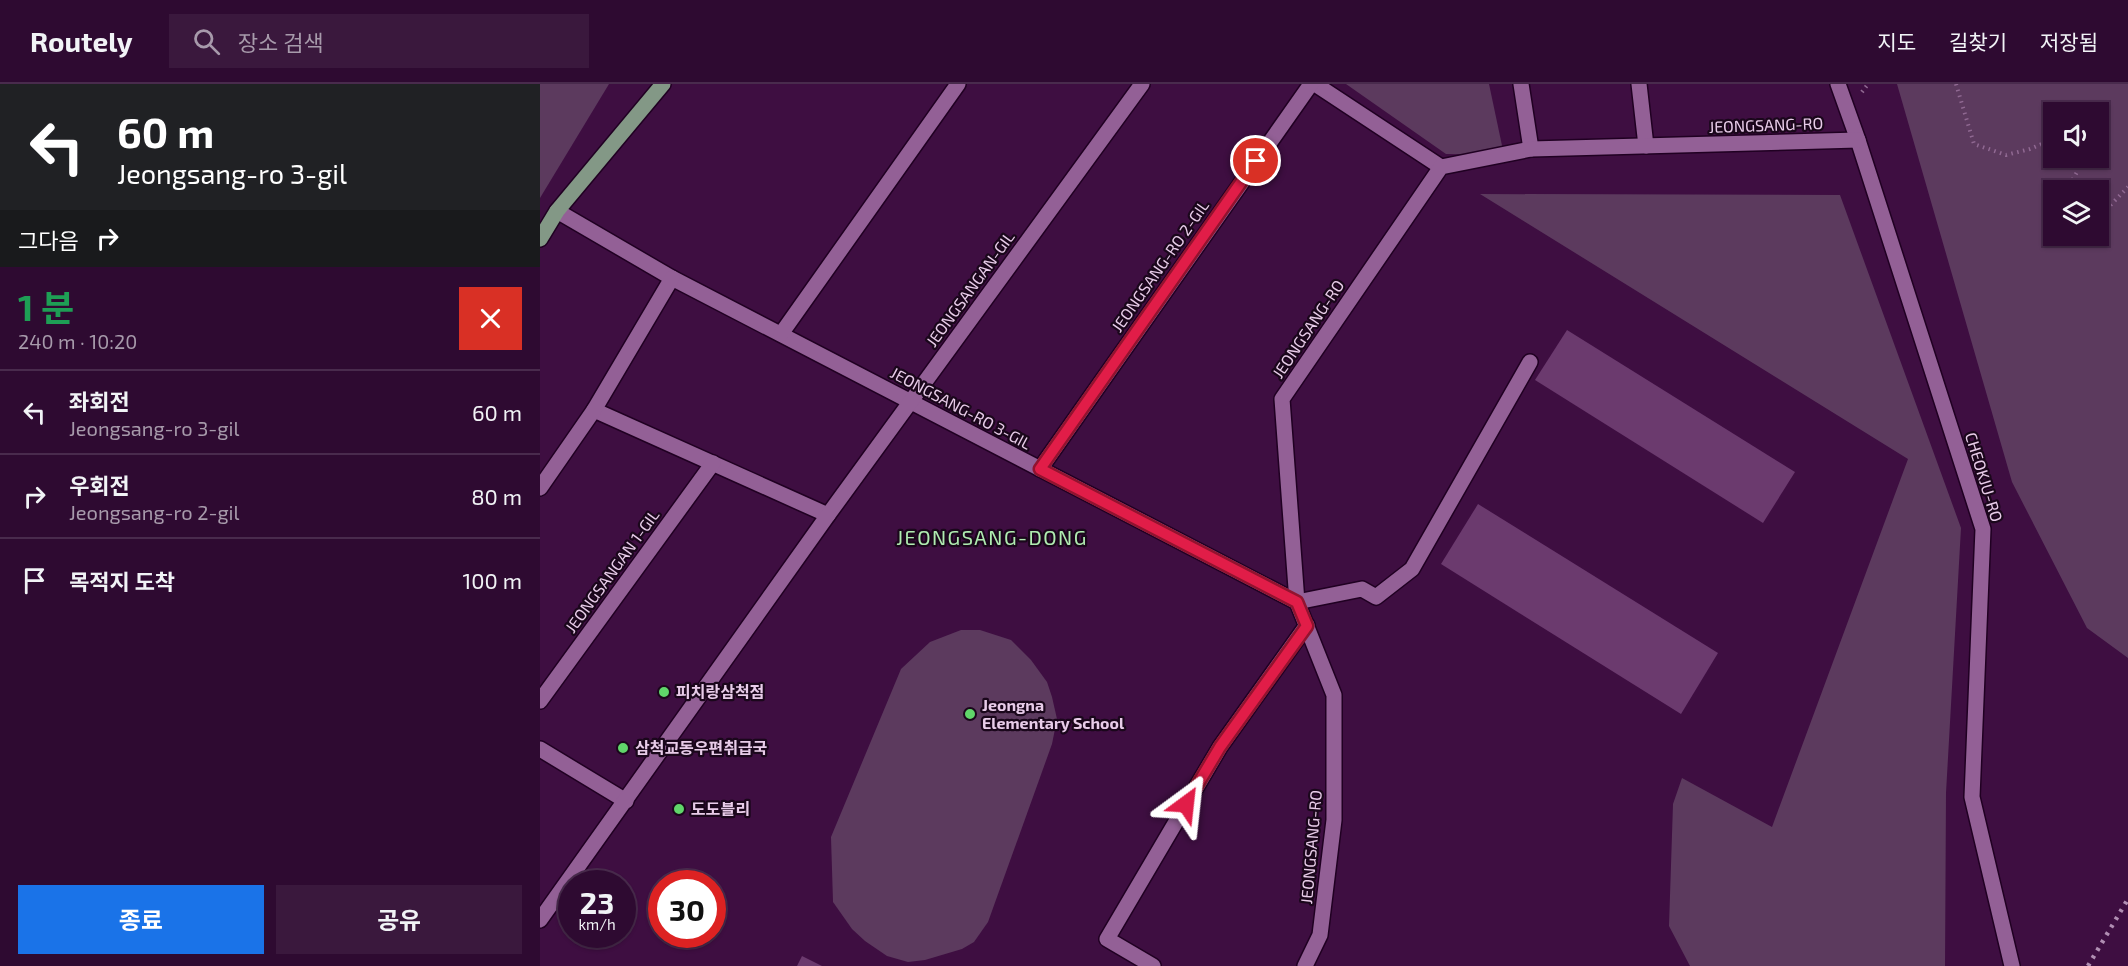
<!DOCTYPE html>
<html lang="ko">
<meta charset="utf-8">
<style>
body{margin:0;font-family:"Exo 2","Noto Sans KR",sans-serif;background:#3a183d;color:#f1f3f6;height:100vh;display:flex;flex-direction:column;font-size:22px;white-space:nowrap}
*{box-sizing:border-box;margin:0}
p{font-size:20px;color:#a79aab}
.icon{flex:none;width:33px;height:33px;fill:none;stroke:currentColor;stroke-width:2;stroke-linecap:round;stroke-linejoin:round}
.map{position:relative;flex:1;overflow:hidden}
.side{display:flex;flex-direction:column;background:#2e0a31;width:540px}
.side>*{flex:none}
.guide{background:#202124;color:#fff;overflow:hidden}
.buttons{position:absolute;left:1503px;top:18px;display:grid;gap:12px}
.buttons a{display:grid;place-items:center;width:66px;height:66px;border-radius:0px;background:#2e0a31;box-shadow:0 2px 4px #0004,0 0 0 2px #492b4d;font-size:30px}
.speed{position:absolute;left:18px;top:786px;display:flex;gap:12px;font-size:30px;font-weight:700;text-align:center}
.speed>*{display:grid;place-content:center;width:78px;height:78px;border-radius:50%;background:#2e0a31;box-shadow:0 2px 4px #0004,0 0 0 2px #492b4d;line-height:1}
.speed small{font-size:15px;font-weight:400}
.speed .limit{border:9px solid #d22;background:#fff;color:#111}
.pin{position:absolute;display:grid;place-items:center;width:51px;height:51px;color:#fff;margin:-26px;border:3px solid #fff;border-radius:50%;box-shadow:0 2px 6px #0007}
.me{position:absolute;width:66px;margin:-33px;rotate:30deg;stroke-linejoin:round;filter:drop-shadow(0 0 4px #0008)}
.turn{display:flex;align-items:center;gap:21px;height:126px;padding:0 18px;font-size:27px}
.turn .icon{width:78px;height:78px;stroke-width:2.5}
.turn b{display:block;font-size:42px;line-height:51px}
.then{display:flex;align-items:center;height:57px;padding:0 18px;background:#0003;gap:12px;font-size:22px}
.round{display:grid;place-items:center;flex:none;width:63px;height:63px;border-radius:0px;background:#3a183d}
.head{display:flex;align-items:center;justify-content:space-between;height:102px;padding:0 18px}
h1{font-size:36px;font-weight:700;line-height:45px;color:#1e9e55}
.primary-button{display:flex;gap:12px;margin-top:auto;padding:12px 18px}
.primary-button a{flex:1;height:69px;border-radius:0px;background:#1a73e8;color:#fff;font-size:24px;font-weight:700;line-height:69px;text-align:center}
.primary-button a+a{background:#3a183d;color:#f1f3f6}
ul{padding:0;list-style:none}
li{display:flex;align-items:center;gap:18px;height:84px;padding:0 18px;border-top:2px solid #492b4d}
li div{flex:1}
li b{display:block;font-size:22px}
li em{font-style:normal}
header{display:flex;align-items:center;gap:36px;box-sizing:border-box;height:84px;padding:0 30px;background:#2e0a31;border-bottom:2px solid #492b4d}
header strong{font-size:28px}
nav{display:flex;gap:33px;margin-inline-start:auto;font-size:21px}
.search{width:420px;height:54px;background:#3a183d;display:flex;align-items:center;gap:15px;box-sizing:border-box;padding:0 21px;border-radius:0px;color:#a79aab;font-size:22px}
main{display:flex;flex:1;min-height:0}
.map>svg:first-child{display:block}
.green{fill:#5c3a5e;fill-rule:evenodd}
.building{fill:#6b3a6e}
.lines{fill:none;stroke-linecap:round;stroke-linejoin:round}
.minor-casing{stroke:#200022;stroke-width:18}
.major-casing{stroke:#200022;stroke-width:18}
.path{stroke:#906992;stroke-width:4;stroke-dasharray:1.5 4.5;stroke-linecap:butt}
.minor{stroke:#936096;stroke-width:15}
.major{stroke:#839886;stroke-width:15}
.rail{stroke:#b08eb2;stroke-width:4.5;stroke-dasharray:3 6;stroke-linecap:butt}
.route-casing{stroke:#92132f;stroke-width:15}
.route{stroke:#e11d48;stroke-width:10}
.poi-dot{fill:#60d56a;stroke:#1a071b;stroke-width:2}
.labels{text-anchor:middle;stroke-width:4.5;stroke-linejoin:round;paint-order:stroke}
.street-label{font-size:16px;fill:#e8cce9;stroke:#1a071b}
.poi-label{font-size:16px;font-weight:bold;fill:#e8cce9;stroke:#1a071b;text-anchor:start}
.quarter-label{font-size:20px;letter-spacing:1.5px;fill:#b0ecb1;stroke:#1a071b}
</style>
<header>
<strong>Routely</strong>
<div class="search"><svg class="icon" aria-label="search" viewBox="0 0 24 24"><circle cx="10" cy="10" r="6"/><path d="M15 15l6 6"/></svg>장소 검색</div>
<nav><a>지도</a><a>길찾기</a><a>저장됨</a></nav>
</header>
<main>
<section class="side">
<div class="guide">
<div class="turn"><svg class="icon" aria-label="left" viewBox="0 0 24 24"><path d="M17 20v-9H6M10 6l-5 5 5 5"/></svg><div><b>60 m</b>Jeongsang-ro 3-gil</div></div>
<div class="then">그다음<svg class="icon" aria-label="right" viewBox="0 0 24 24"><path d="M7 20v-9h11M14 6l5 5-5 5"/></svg></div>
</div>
<div class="head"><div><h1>1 분</h1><p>240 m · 10:20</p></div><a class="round" style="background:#d93025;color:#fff"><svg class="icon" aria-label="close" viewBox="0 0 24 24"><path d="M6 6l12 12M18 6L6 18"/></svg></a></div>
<ul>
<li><svg class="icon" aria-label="left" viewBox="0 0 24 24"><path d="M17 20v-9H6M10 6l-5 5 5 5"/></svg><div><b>좌회전</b><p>Jeongsang-ro 3-gil</p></div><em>60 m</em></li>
<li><svg class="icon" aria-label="right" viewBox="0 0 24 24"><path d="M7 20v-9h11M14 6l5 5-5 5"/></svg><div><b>우회전</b><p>Jeongsang-ro 2-gil</p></div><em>80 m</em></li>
<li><svg class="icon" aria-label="arrive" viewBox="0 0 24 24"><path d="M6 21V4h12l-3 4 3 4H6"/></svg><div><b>목적지 도착</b></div><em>100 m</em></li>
</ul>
<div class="primary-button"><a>종료</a><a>공유</a></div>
</section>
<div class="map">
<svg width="1588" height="882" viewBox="0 0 1588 882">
<rect width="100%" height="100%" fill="#3e0e41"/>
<g class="green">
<polygon points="0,0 69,0 0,114"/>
<polygon points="806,0 949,0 964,71 906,70"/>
<path d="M1357 0H1588V574L1547 544 1472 398ZM1558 28V74H1514V28ZM1558 106V152H1514V106Z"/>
<polygon points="940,110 1300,111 1421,444 1406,709 1405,882 1150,882 1129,842 1133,720 1142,694 1232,743 1368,375"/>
<polygon points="421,546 440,546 471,556 491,576 507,598 512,613 517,635 512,660 448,838 434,858 422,865 385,876 368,878 347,872 325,857 312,845 293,818 291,753 361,585 390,558"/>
</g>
<g class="building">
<polygon points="1027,246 1255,388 1223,439 995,296"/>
<polygon points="938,420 1178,569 1141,630 901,480"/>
<polygon points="262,872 282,882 257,882"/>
</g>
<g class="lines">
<defs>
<g id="minor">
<polyline points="775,0 901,83"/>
<polyline points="981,0 991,65"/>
<polyline points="1099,0 1106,62"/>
<polyline points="1298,0 1318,56 1443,445 1432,713 1472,882"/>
<polyline points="17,127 132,194 757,518"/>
<polyline points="241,250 418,0"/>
<polyline points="54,326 288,431"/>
<polyline points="500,385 771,0"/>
<polyline points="0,404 54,326 132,194"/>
<polyline points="757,518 822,505 836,513 872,485 990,278"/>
<polyline points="0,617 173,379"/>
<polyline points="0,665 86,717"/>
<polyline points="0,836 288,431 602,0"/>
<polyline points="613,882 567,855 680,663 767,541"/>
<polyline points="765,882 780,851 794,736 794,611 757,518 742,315 901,83 991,65 1318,56"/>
</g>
<polyline id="major" points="0,155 17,127 123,0"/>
</defs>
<use href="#minor" class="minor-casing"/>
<use href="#major" class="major-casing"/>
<g class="path">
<polyline points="1416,0 1434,60 1466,71 1490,65 1511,56 1514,57"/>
<polyline points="1322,8 1328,0"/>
<polyline points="1527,106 1537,88 1534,74"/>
<polyline points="1558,134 1588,103"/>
</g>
<use href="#minor" class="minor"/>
<use href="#major" class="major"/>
<polyline class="rail" points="1548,882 1588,815"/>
</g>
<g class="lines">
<defs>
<polyline id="route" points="646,720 680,663 767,542 757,518 500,385 716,77"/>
</defs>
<use href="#route" class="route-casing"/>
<use href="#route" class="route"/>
</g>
<g class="poi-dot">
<circle cx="124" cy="608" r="6"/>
<circle cx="430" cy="630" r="6"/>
<circle cx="83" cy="664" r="6"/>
<circle cx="139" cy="725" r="6"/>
</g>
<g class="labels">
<g class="street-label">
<text transform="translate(1226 41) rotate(-2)" y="6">JEONGSANG-RO</text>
<text transform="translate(620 182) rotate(-55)" y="6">JEONGSANG-RO 2-GIL</text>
<text transform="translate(430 205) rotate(-54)" y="6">JEONGSANGAN-GIL</text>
<text transform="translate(768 245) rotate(-56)" y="6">JEONGSANG-RO</text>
<text transform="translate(421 324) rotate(28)" y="6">JEONGSANG-RO 3-GIL</text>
<text transform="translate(1444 393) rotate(73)" y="6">CHEOKJU-RO</text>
<text transform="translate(72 487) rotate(-54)" y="6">JEONGSANGAN 1-GIL</text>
<text transform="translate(771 763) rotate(-85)" y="6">JEONGSANG-RO</text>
</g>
<g class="poi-label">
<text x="136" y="614">피치랑삼척점</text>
<text x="442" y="627">Jeongna<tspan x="442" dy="18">Elementary School</tspan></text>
<text x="95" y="670">삼척교동우편취급국</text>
<text x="151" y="731">도도블리</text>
</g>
<g class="quarter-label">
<text x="452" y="461">JEONGSANG-DONG</text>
</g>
</g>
</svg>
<div class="buttons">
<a><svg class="icon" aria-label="sound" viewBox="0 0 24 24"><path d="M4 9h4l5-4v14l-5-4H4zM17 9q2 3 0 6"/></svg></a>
<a><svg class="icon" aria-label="layers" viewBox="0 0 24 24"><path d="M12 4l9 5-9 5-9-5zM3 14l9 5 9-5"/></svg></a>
</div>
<div class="speed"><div>23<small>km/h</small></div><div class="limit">30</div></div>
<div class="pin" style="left:716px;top:77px;background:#d93025"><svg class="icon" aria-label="arrive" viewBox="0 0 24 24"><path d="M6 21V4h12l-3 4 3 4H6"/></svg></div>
<svg class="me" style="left:646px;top:720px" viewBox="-20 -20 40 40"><path d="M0-17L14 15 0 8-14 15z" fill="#e11d48" stroke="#fff" stroke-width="4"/></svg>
</div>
</main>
